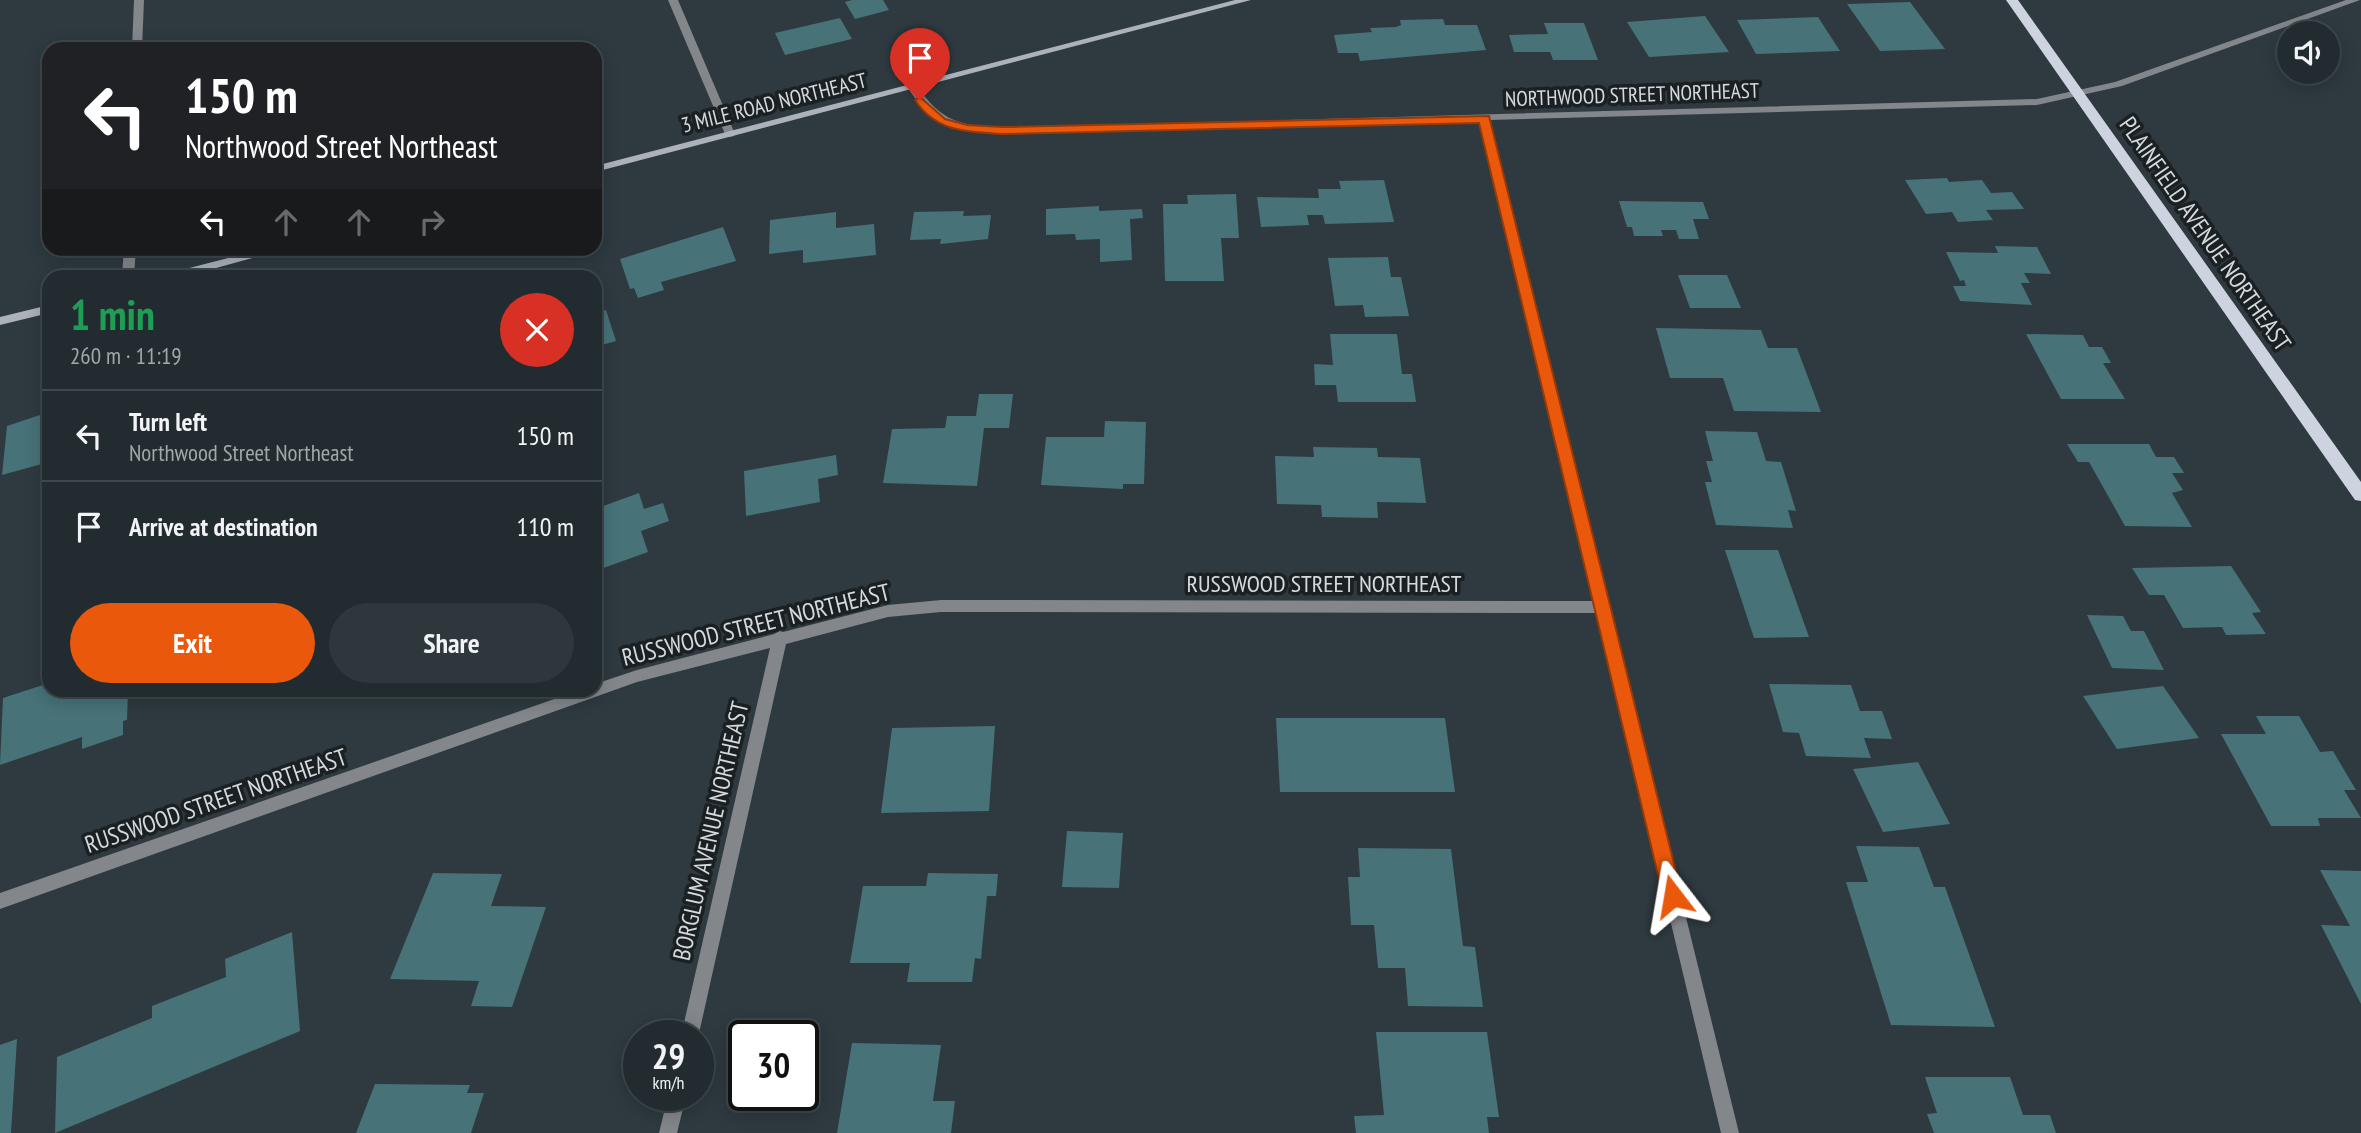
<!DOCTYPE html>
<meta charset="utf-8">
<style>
body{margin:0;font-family:"PT Sans Narrow",sans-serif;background:#2e383c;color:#f1f3f6;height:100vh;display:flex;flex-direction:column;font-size:26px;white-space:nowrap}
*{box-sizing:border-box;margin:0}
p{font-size:23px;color:#a2a7ab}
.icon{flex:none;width:38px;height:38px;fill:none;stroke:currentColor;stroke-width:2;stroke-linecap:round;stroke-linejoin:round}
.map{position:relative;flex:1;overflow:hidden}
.sheet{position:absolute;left:42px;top:270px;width:560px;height:427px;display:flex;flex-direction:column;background:#222c30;border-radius:21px;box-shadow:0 4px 18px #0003,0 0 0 2px #3f484c}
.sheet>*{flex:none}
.hud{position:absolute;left:42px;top:42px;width:560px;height:214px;border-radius:21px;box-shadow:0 4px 18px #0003,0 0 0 2px #3f484c;background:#202124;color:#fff;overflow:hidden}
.fabs{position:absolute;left:2277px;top:21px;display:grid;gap:14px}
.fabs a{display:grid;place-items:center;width:63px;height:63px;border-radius:50%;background:#222c30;box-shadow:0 4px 18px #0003,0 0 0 2px #3f484c;font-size:35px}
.speed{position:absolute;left:623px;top:1020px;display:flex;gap:14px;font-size:35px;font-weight:700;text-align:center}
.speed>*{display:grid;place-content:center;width:91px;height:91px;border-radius:50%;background:#222c30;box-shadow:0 4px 18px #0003,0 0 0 2px #3f484c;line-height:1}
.speed small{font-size:18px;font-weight:400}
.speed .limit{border:4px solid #111;border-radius:10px;background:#fff;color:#111}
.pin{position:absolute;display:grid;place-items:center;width:60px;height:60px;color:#fff;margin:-72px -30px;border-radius:50% 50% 50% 0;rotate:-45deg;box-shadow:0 0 7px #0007}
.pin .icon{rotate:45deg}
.me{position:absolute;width:77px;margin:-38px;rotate:346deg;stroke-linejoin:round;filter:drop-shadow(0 0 5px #0008)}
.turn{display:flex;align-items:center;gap:24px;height:147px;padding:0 28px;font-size:32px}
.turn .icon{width:91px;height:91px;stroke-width:2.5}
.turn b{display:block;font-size:49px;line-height:60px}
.lanes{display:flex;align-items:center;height:66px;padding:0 28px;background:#0003;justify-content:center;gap:35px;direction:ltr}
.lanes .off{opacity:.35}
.round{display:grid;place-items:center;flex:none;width:74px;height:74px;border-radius:37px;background:#2e383c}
.overview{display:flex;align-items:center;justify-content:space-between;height:119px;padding:0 28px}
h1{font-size:42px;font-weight:700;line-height:52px;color:#1e9e55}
.action{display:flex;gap:14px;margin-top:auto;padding:14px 28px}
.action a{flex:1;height:80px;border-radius:42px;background:#ea580c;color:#fff;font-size:28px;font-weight:700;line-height:80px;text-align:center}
.action a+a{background:#2e383c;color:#f1f3f6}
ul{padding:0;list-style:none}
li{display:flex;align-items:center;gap:21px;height:91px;padding:0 28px;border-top:2px solid #3f484c}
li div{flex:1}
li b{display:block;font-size:26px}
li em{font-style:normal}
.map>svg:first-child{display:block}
.building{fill:#467278}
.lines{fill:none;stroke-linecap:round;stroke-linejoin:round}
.street{fill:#83868b;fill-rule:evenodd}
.secondary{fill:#adb2ba;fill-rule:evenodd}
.primary{fill:#cdd4df;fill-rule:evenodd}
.route{fill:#ea580c;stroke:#983908;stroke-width:2}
.labels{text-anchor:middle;stroke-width:7;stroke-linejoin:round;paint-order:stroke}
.far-street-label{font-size:21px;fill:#d4dbdf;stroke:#1b2023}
.street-label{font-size:24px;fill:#d4dbdf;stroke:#1b2023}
</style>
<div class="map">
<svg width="2361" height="1133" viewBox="0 0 2361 1133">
<rect width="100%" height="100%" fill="#2e3a40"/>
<g class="building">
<polygon points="852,0 883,0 889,10 855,19 845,2"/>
<polygon points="1910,2 1945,49 1880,51 1847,4"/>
<polygon points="1705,16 1729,52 1649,57 1627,22"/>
<polygon points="1818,17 1840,51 1756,54 1737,20"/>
<polygon points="840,18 852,39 785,55 775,33"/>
<polygon points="1443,19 1445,25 1477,25 1486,50 1360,61 1358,53 1338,53 1334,35 1372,32 1370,28 1396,27 1401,25 1400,20"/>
<polygon points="1544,23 1584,23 1598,60 1553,60 1550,52 1514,52 1509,35 1548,34"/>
<polygon points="1947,178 1949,182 1982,180 1991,193 2012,192 2024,209 1986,210 1993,220 1958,222 1952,212 1926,214 1905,180"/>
<polygon points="1384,180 1394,222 1325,224 1323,215 1307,215 1309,225 1261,227 1257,197 1319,198 1318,189 1341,189 1339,181"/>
<polygon points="1236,194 1239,238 1221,238 1224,281 1165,281 1163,204 1188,204 1187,195"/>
<polygon points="1619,201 1703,202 1709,219 1693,219 1699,239 1679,239 1676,230 1661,230 1663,236 1634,236 1632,227 1627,227"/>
<polygon points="1099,206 1099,211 1142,209 1143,218 1130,219 1132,260 1100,262 1100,239 1076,240 1075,234 1046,235 1046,209"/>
<polygon points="964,211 963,216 991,215 988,239 940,244 941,239 910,240 914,212"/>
<polygon points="836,212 836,228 874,224 876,255 803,263 803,250 769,254 770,220"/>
<polygon points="723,227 736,261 661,282 664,290 638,298 634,288 630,289 620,259"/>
<polygon points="1995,246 2037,247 2051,274 2024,273 2030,283 2021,283 2032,305 1960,301 1953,286 1966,286 1964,280 1960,281 1946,252 1998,253"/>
<polygon points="1388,257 1391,277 1401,277 1409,316 1365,317 1363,305 1335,306 1328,258"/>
<polygon points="1678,275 1727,275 1741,308 1690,308"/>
<polygon points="606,310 616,341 595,347 595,313"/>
<polygon points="1656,328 1761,330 1768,348 1797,348 1821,412 1734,411 1723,378 1670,378"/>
<polygon points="1330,334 1397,334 1402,374 1412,374 1416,402 1338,402 1336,385 1315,385 1314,364 1333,365"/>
<polygon points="2026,334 2083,335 2089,347 2102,347 2111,363 2103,363 2125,399 2061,399"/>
<polygon points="979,394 1013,394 1009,428 984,428 977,486 883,483 892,429 945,428 947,416 976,416"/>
<polygon points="49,412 49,462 2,475 7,426"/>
<polygon points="1105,421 1146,422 1144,484 1123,484 1123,489 1041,485 1046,437 1104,437"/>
<polygon points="1705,431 1757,432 1766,461 1781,462 1796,511 1788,510 1793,528 1716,525 1705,482 1712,482 1706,461 1713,461"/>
<polygon points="2067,444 2149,444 2156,457 2174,457 2184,473 2172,473 2183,490 2172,493 2192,527 2125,526 2089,462 2078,462"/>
<polygon points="1313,447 1377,448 1378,457 1420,458 1426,503 1377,502 1378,518 1322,517 1321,505 1277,504 1275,456 1314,457"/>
<polygon points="836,455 838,475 818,479 820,502 746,516 744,471"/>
<polygon points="639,493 644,509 663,503 669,521 641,531 648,552 595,571 595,522 598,521 595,509"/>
<polygon points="1725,550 1778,550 1809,637 1754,638"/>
<polygon points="2231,566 2261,612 2252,613 2266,634 2226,635 2222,627 2183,628 2164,595 2149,595 2132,568"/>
<polygon points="2087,615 2123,616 2131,631 2144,631 2164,670 2112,668"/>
<polygon points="49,683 49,690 128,690 127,720 123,721 123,735 82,749 82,737 0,765 3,698"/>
<polygon points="1769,684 1851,685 1860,711 1882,711 1892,739 1864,738 1871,758 1806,756 1799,733 1783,732"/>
<polygon points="2163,686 2199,738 2117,749 2083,696"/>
<polygon points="204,690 230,690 204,699"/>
<polygon points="2256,716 2299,716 2320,752 2333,751 2356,790 2344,790 2361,818 2318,818 2320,826 2271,826 2221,734 2266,734"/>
<polygon points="1276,718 1445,718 1455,792 1280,792"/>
<polygon points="995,726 989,811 881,813 892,728"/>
<polygon points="1918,762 1950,824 1883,832 1853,769"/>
<polygon points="1067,831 1123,833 1119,888 1062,887"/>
<polygon points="1856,846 1919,847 1934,887 1945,887 1995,1027 1891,1025 1846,882 1868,882"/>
<polygon points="1358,848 1451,849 1463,946 1475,947 1483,1007 1408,1006 1405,968 1378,968 1374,925 1351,925 1348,877 1360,877"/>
<polygon points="2320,870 2361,871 2361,1004 2321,925 2350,926"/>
<polygon points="433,873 502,874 491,906 546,907 512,1007 471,1006 479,981 390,979"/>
<polygon points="928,873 998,874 996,896 987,896 981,959 975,958 972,982 907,982 910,963 850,963 863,886 926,886"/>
<polygon points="292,932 300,1031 55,1133 57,1057 152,1018 152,1006 226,977 225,959"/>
<polygon points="1376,1032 1487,1032 1499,1117 1487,1117 1489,1133 1356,1133 1354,1116 1384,1115"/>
<polygon points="17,1039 11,1133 0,1133 0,1045"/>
<polygon points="852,1043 941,1045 933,1101 955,1101 951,1133 837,1133"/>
<polygon points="1925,1077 2010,1077 2023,1115 2050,1115 2056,1133 1934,1133 1927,1114 1937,1113"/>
<polygon points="375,1084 470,1085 467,1093 484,1093 471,1133 356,1133"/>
</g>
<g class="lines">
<g class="street">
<polygon points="134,0 144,0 142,49 132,49"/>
<polygon points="668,0 678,0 735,134 734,136 730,137 725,134"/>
<path d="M2346 0H2360L2122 86 2037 105 1490 120 1739 1133H1721L1597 613 941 612 888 617 786 644 698 1038 681 1036 770 648 637 682 0 909V893L580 690H595V684L637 670 774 634 780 631 783 632 888 605 941 600 1594 601 1479 121 985 133C944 130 930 121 907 87L908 85H916C942 122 958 125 1002 128L2037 99 2115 82Z"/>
<polygon points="124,248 136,248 134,276 122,276"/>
<polygon points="668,1096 686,1096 677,1133 659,1133"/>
</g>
<g class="secondary">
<polygon points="1235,0 1251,0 595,172 595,166"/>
<polygon points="267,248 289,248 187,276 168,276 170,273"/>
<polygon points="49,305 49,313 0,325 0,317"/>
</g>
<polygon class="primary" points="2006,0 2018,0 2361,482 2361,501 2355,500"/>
</g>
<path class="route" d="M920 97 945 119 967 125 1002 127 1489 116 1682 896 1679 903 1673 905 1666 903 1663 896 1479 123 1002 134C967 132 936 132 915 100Z"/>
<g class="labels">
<g class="far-street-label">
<text transform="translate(1632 95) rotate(-2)" y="7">NORTHWOOD STREET NORTHEAST</text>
<text transform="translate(774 103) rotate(-14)" y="7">3 MILE ROAD NORTHEAST</text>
</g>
<g class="street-label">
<text transform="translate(2205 234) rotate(55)" y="8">PLAINFIELD AVENUE NORTHEAST</text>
<text x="1324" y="592">RUSSWOOD STREET NORTHEAST</text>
<text transform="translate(756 625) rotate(-14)" y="8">RUSSWOOD STREET NORTHEAST</text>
<text transform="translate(216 801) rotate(-19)" y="8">RUSSWOOD STREET NORTHEAST</text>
<text transform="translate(711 831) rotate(-77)" y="8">BORGLUM AVENUE NORTHEAST</text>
</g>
</g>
</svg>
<div class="fabs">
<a><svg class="icon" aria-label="sound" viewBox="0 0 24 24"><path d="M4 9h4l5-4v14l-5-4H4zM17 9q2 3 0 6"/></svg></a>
</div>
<div class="speed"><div>29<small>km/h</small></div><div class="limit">30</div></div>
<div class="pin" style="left:920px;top:100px;background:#d93025"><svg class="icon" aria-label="arrive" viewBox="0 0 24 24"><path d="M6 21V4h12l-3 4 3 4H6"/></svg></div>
<svg class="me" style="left:1673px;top:896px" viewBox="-20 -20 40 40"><path d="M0-17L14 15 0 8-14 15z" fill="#ea580c" stroke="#fff" stroke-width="4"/></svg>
<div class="hud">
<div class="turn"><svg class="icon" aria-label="left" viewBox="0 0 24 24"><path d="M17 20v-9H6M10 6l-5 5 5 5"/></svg><div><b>150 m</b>Northwood Street Northeast</div></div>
<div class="lanes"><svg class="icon" aria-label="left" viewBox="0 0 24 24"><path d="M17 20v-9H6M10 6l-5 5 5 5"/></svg><svg class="icon off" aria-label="ahead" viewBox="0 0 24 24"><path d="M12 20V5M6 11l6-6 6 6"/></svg><svg class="icon off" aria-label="ahead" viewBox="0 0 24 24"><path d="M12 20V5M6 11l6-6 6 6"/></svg><svg class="icon off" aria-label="right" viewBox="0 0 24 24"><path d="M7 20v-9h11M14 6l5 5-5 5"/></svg></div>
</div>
<section class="sheet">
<div class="overview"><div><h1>1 min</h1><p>260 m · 11:19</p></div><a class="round" style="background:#d93025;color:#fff"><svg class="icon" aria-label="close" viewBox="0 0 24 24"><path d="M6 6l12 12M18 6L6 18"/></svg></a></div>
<ul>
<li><svg class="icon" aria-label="left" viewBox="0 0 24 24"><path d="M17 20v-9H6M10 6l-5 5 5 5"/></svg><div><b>Turn left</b><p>Northwood Street Northeast</p></div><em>150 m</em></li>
<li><svg class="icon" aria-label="arrive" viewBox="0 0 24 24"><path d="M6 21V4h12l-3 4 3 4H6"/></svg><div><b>Arrive at destination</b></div><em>110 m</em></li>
</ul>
<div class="action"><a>Exit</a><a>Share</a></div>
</section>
</div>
